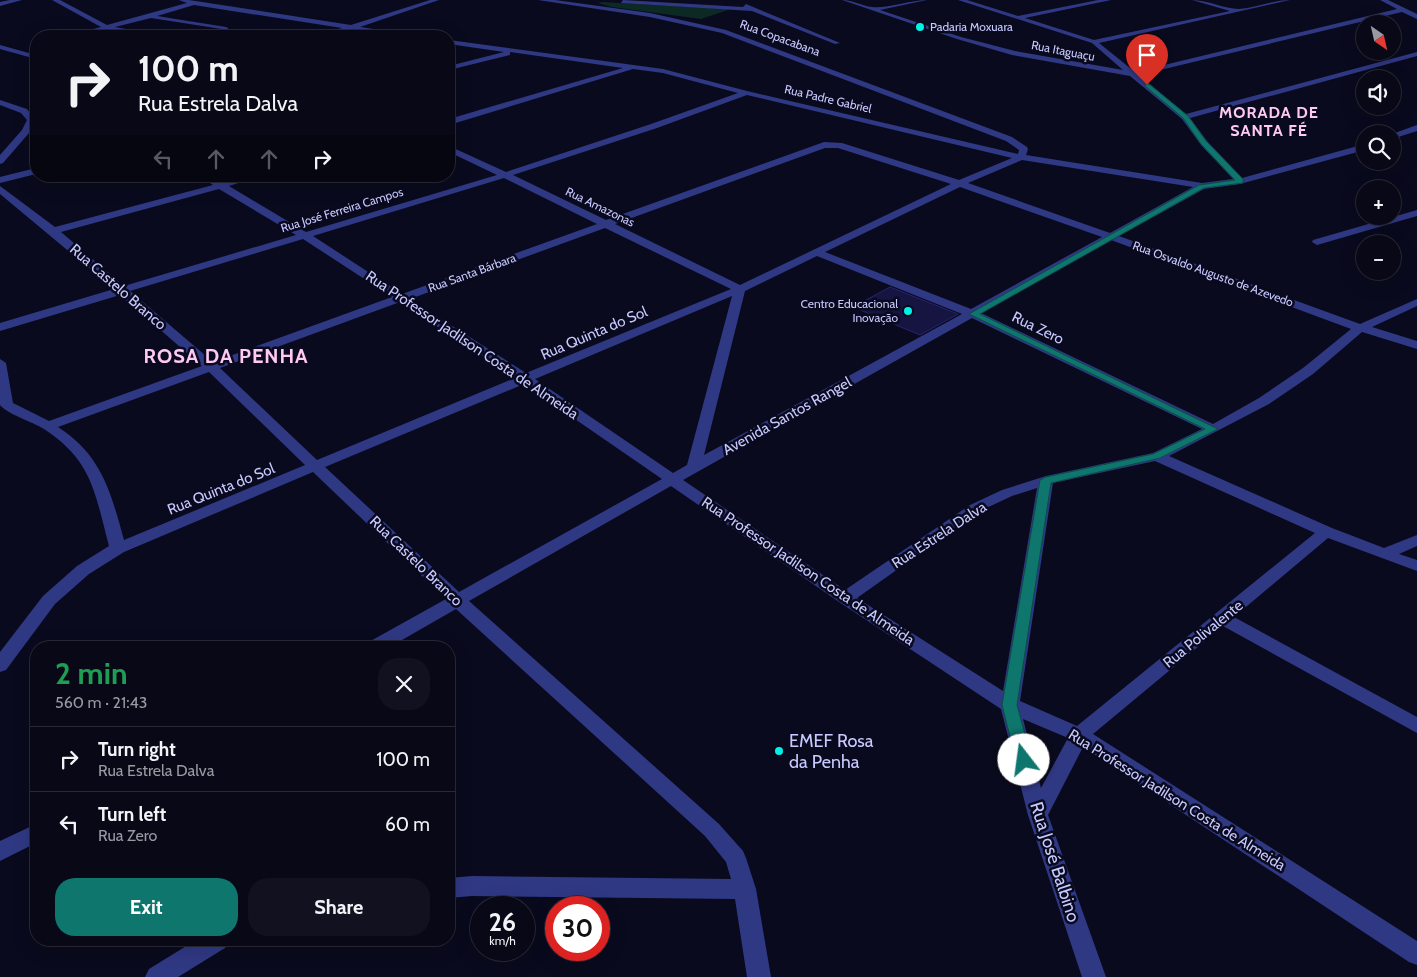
<!DOCTYPE html>
<meta charset="utf-8">
<style>
body{margin:0;font-family:Cabin,sans-serif;background:#11111f;color:#f1f3f6;height:100vh;display:flex;flex-direction:column;font-size:19px;white-space:nowrap}
*{box-sizing:border-box;margin:0}
p{font-size:16px;color:#989aa1}
.icon{flex:none;width:28px;height:28px;fill:none;stroke:currentColor;stroke-width:2;stroke-linecap:round;stroke-linejoin:round}
.map{position:relative;flex:1;overflow:hidden}
.panel{position:absolute;left:30px;top:641px;width:425px;height:305px;display:flex;flex-direction:column;background:#080816;border-radius:20px;box-shadow:0 5px 20px #0002,0 0 0 1px #292935}
.panel>*{flex:none}
.banner{position:absolute;left:30px;top:30px;width:425px;height:152px;border-radius:20px;box-shadow:0 5px 20px #0002,0 0 0 1px #292935;background:#080816;color:#f1f3f6;overflow:hidden}
.needle{width:32px;rotate:146deg}
.tools{position:absolute;left:1356px;top:15px;display:grid;gap:10px}
.tools a{display:grid;place-items:center;width:45px;height:45px;border-radius:50%;background:#080816;box-shadow:0 5px 20px #0002,0 0 0 1px #292935;font-size:25px}
.speed{position:absolute;left:470px;top:896px;display:flex;gap:10px;font-size:25px;font-weight:700;text-align:center}
.speed>*{display:grid;place-content:center;width:65px;height:65px;border-radius:50%;background:#080816;box-shadow:0 5px 20px #0002,0 0 0 1px #292935;line-height:1}
.speed small{font-size:12px;font-weight:400}
.speed .limit{border:8px solid #d22;background:#fff;color:#111}
.pin{position:absolute;display:grid;place-items:center;width:42px;height:42px;color:#fff;margin:-51px -21px;border-radius:50% 50% 50% 0;rotate:-45deg;box-shadow:0 0 5px #0007}
.pin .icon{rotate:45deg}
.me{position:absolute;width:55px;margin:-28px;rotate:345deg;stroke-linejoin:round;filter:drop-shadow(0 0 4px #0008)}
.turn{display:flex;align-items:center;gap:18px;height:105px;padding:0 25px;font-size:22px}
.turn .icon{width:65px;height:65px;stroke-width:2.5}
.turn b{display:block;font-size:35px;line-height:42px}
.lanes{display:flex;align-items:center;height:48px;padding:0 25px;background:#0003;justify-content:center;gap:25px;direction:ltr}
.lanes .off{opacity:.35}
.round{display:grid;place-items:center;flex:none;width:52px;height:52px;border-radius:20px;background:#11111f}
.overview{display:flex;align-items:center;justify-content:space-between;height:85px;padding:0 25px}
h1{font-size:30px;font-weight:800;line-height:38px;color:#1e9e55}
.action{display:flex;gap:10px;margin-top:auto;padding:10px 25px}
.action a{flex:1;height:58px;border-radius:20px;background:#0f766e;color:#fff;font-size:20px;font-weight:800;line-height:58px;text-align:center}
.action a+a{background:#11111f;color:#f1f3f6}
ul{padding:0;list-style:none}
li{display:flex;align-items:center;gap:15px;height:65px;padding:0 25px;border-top:1px solid #292935}
li div{flex:1}
li b{display:block;font-size:19px}
li em{font-style:normal}
.map>svg:first-child{display:block}
.green{fill:#0c2924}
.building{fill:#161441;stroke:#272370}
.lines{fill:none;stroke-linecap:round;stroke-linejoin:round}
.minor{fill:#2f3883;fill-rule:evenodd}
.route{fill:#0f766e;stroke:#0a4d48}
.poi-dot{fill:#00f2e7;stroke:#0a0a1e;stroke-width:2}
.labels{text-anchor:middle;stroke-width:5;stroke-linejoin:round;paint-order:stroke}
.far-poi-label{font-size:12px;fill:#c7c9ff;stroke:#0a0a1e;text-anchor:start}
.far-street-label{font-size:12px;fill:#c7c9ff;stroke:#0a0a1e}
.street-label{font-size:15px;fill:#c7c9ff;stroke:#0a0a1e}
.far-district-label{font-size:16px;font-weight:bold;letter-spacing:1px;fill:#ffc9f3;stroke:#0a0a1e}
.near-poi-label{font-size:18px;fill:#c7c9ff;stroke:#0a0a1e;text-anchor:start}
.near-street-label{font-size:18px;fill:#c7c9ff;stroke:#0a0a1e}
.district-label{font-size:20px;font-weight:bold;letter-spacing:1px;fill:#ffc9f3;stroke:#0a0a1e}
</style>
<div class="map">
<svg width="1417" height="977" viewBox="0 0 1417 977">
<rect width="100%" height="100%" fill="#0a0a1e"/>
<polygon class="green" points="602,2 731,9 701,19 612,7 598,3"/>
<polygon class="building" points="890,287 958,314 920,335 853,307"/>
<g class="lines">
<g class="minor">
<polygon points="10,0 22,0 0,6 0,2"/>
<path d="M52 0H60L107 25 187 3 179 0H189L351 25 430 0H439L360 27 407 34 410 36C392 36 366 28 351 30 337 31 326 36 312 36L342 28 194 5 157 16 226 27 228 28V30L151 18 115 27 152 34 155 36C139 36 124 31 107 30 95 29 81 36 68 36L101 27Z"/>
<path d="M538 0H555L650 13 726 30 1012 137 1027 147 1028 149 1026 155 1202 183 1233 179 1201 145 1182 119 1130 76 1012 55 957 39 842 0C853 0 862 6 872 7 885 9 911 0 927 0L880 10 961 37 1015 51 1123 70 1092 43 958 0H967L1018 16 1098 0H1111L1025 18 1094 40 1230 11 1192 0C1208 0 1224 9 1239 9 1256 8 1272 0 1290 0L1099 43 1135 72 1397 9 1380 0H1388L1417 14V19L1402 12 1139 75 1186 114 1417 52V56L1190 118 1207 141 1242 178 1365 144V150L1240 184 1204 189 1119 236 1360 324 1417 299V306L1372 327 1417 341V349L1362 332 1313 374 1269 404 1169 456 1332 528 1384 548 1417 535V546L1399 554 1417 560V571L1328 538 1234 617 1417 717V733L1223 626 1093 734 1417 941V965L1409 962 1083 747 1048 815 1106 977H1082L1028 815 1001 709 839 602 671 486 469 601 719 824 743 851 746 858 756 889 771 977H747L735 899 472 896 449 898V878L472 876 731 879 726 862 705 836 456 609 388 648H364L367 643 446 599 313 472 124 552 89 574 55 604 6 670 0 672V652L43 596 77 566 109 546C95 494 93 461 44 429 33 422 7 414 0 405V359L6 363 13 403 49 421 202 366 120 295 0 331V323L114 289 0 194V186L55 227 213 185 200 176H212L222 182 243 176H260L229 186 306 232 497 175 449 152V146L506 172 651 124 738 93 663 73 633 69 449 125V119L623 68 510 52V55L449 70V66L504 52 449 44V40L663 69 747 91 1018 154 1019 150 1006 141 722 33 650 17ZM747 95 1012 158 959 180 842 143 824 142 606 220 513 175 657 128ZM825 148H838L951 184 740 285 615 224ZM1022 160 1193 187 1110 233 968 183ZM504 178 597 224 402 294 313 236ZM960 187 1102 237 971 309 825 252ZM219 189 296 235 124 286 61 232ZM605 228 731 289 526 373 410 299ZM303 239 392 297 213 362 130 291ZM1111 240 1351 329 1303 368 1259 398 1213 424 981 313ZM817 256 962 314 704 455 745 291ZM732 296 687 465 673 473 535 379ZM400 302 515 378 317 460 220 368ZM972 318 1202 429 1153 453 1046 476 1002 490 970 505 845 590 683 480ZM209 372 305 465 124 540C111 493 102 455 58 427ZM524 384 662 479 459 592 325 467ZM1155 461 1315 533 1077 726 1020 701 1053 483ZM1037 488 1003 691 857 598 980 511 1012 496ZM1023 719 1068 738 1041 788Z"/>
<polygon points="623,0 743,7 746,4 840,43 835,44 752,11 621,3"/>
<polygon points="0,45 36,55 36,59 0,49"/>
<polygon points="0,100 27,109 35,120 29,133 3,163 0,164 0,155 22,130 27,120 21,113 0,105"/>
<polygon points="1417,125 1417,131 1392,139 1392,134"/>
<polygon points="36,168 36,174 0,183 0,177"/>
<polygon points="1417,210 1417,216 1317,245 1312,242 1313,240"/>
<polygon points="36,824 36,843 0,861 0,841"/>
<polygon points="196,940 229,940 225,948 178,977 145,977 149,969"/>
</g>
</g>
<polygon class="route" points="1145,84 1149,84 1188,116 1206,141 1243,179 1243,183 1204,188 980,314 1218,429 1160,458 1051,483 1017,705 1032,760 1029,764 1024,766 1019,764 1016,760 1002,705 1040,480 1046,477 1153,454 1205,429 969,314 1199,185 1235,180 1201,144 1183,118 1145,86"/>
<g class="poi-dot">
<circle cx="920" cy="27" r="5"/>
<circle cx="908" cy="311" r="5"/>
<circle cx="779" cy="751" r="5"/>
</g>
<g class="labels">
<g class="far-poi-label">
<text x="930" y="31">Padaria Moxuara</text>
<text x="898" y="308" text-anchor="end">Centro Educacional<tspan x="898" dy="14">Inovação</tspan></text>
</g>
<g class="far-street-label">
<text transform="translate(780 38) rotate(20)" y="4">Rua Copacabana</text>
<text transform="translate(1063 51) rotate(11)" y="4">Rua Itaguaçu</text>
<text transform="translate(828 99) rotate(13)" y="4">Rua Padre Gabriel</text>
<text transform="translate(600 207) rotate(26)" y="4">Rua Amazonas</text>
<text transform="translate(342 210) rotate(-17)" y="4">Rua José Ferreira Campos</text>
<text transform="translate(472 273) rotate(-20)" y="4">Rua Santa Bárbara</text>
<text transform="translate(1213 274) rotate(20)" y="4">Rua Osvaldo Augusto de Azevedo</text>
</g>
<g class="street-label">
<text transform="translate(118 287) rotate(41)" y="5">Rua Castelo Branco</text>
<text transform="translate(1038 328) rotate(26)" y="5">Rua Zero</text>
<text transform="translate(594 333) rotate(-23)" y="5">Rua Quinta do Sol</text>
<text transform="translate(472 345) rotate(34)" y="5">Rua Professor Jadilson Costa de Almeida</text>
<text transform="translate(787 416) rotate(-29)" y="5">Avenida Santos Rangel</text>
<text transform="translate(221 489) rotate(-22)" y="5">Rua Quinta do Sol</text>
<text transform="translate(939 535) rotate(-33)" y="5">Rua Estrela Dalva</text>
<text transform="translate(416 561) rotate(44)" y="5">Rua Castelo Branco</text>
<text transform="translate(808 571) rotate(34)" y="5">Rua Professor Jadilson Costa de Almeida</text>
<text transform="translate(1203 634) rotate(-39)" y="5">Rua Polivalente</text>
<text transform="translate(1177 800) rotate(32)" y="5">Rua Professor Jadilson Costa de Almeida</text>
</g>
<g class="far-district-label">
<text x="1269" y="118">MORADA DE<tspan x="1269" dy="18">SANTA FÉ</tspan></text>
</g>
<g class="near-poi-label">
<text x="789" y="747">EMEF Rosa<tspan x="789" dy="21">da Penha</tspan></text>
</g>
<g class="near-street-label">
<text transform="translate(1055 862) rotate(72)" y="6">Rua José Balbino</text>
</g>
<g class="district-label">
<text x="226" y="363">ROSA DA PENHA</text>
</g>
</g>
</svg>
<div class="tools">
<a><svg class="needle" viewBox="-14 -14 28 28"><path d="M0-13l5 13h-10z" fill="#e53935"/><path d="M0 13l5-13h-10z" fill="#989aa1"/></svg></a>
<a><svg class="icon" aria-label="sound" viewBox="0 0 24 24"><path d="M4 9h4l5-4v14l-5-4H4zM17 9q2 3 0 6"/></svg></a>
<a><svg class="icon" aria-label="search" viewBox="0 0 24 24"><circle cx="10" cy="10" r="6"/><path d="M15 15l6 6"/></svg></a>
<a>+</a>
<a>−</a>
</div>
<div class="speed"><div>26<small>km/h</small></div><div class="limit">30</div></div>
<div class="pin" style="left:1147px;top:85px;background:#d93025"><svg class="icon" aria-label="arrive" viewBox="0 0 24 24"><path d="M6 21V4h12l-3 4 3 4H6"/></svg></div>
<svg class="me" style="left:1024px;top:760px" viewBox="-20 -20 40 40"><circle r="19" fill="#fff"/><path d="M0-13L10 11 0 6-10 11z" fill="#0f766e"/></svg>
<div class="banner">
<div class="turn"><svg class="icon" aria-label="right" viewBox="0 0 24 24"><path d="M7 20v-9h11M14 6l5 5-5 5"/></svg><div><b>100 m</b>Rua Estrela Dalva</div></div>
<div class="lanes"><svg class="icon off" aria-label="left" viewBox="0 0 24 24"><path d="M17 20v-9H6M10 6l-5 5 5 5"/></svg><svg class="icon off" aria-label="ahead" viewBox="0 0 24 24"><path d="M12 20V5M6 11l6-6 6 6"/></svg><svg class="icon off" aria-label="ahead" viewBox="0 0 24 24"><path d="M12 20V5M6 11l6-6 6 6"/></svg><svg class="icon" aria-label="right" viewBox="0 0 24 24"><path d="M7 20v-9h11M14 6l5 5-5 5"/></svg></div>
</div>
<section class="panel">
<div class="overview"><div><h1>2 min</h1><p>560 m · 21:43</p></div><a class="round"><svg class="icon" aria-label="close" viewBox="0 0 24 24"><path d="M6 6l12 12M18 6L6 18"/></svg></a></div>
<ul>
<li><svg class="icon" aria-label="right" viewBox="0 0 24 24"><path d="M7 20v-9h11M14 6l5 5-5 5"/></svg><div><b>Turn right</b><p>Rua Estrela Dalva</p></div><em>100 m</em></li>
<li><svg class="icon" aria-label="left" viewBox="0 0 24 24"><path d="M17 20v-9H6M10 6l-5 5 5 5"/></svg><div><b>Turn left</b><p>Rua Zero</p></div><em>60 m</em></li>
</ul>
<div class="action"><a>Exit</a><a>Share</a></div>
</section>
</div>
